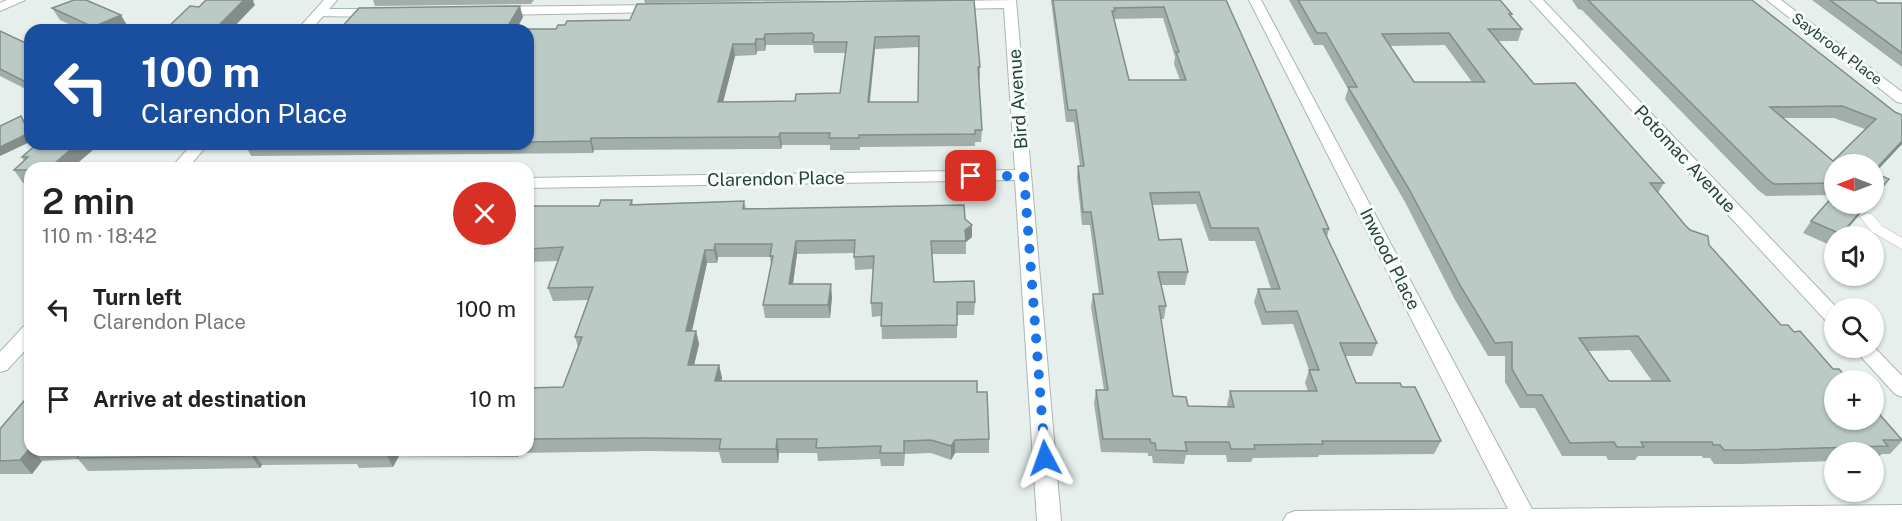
<!DOCTYPE html>
<meta charset="utf-8">
<style>
body{margin:0;font-family:"Public Sans",sans-serif;background:#f2f2f2;color:#222;height:100vh;display:flex;flex-direction:column;font-size:22px;white-space:nowrap}
*{box-sizing:border-box;margin:0}
p{font-size:20px;color:#767676}
.icon{flex:none;width:33px;height:33px;fill:none;stroke:currentColor;stroke-width:2;stroke-linecap:round;stroke-linejoin:round}
.map{position:relative;flex:1;overflow:hidden}
.sheet{position:absolute;left:24px;top:162px;width:510px;height:294px;display:flex;flex-direction:column;background:#fff;border-radius:18px;box-shadow:0 2px 4px #0004}
.sheet>*{flex:none}
.guide{position:absolute;left:24px;top:24px;width:510px;height:126px;border-radius:18px;box-shadow:0 2px 4px #0004;background:#1a4fa0;color:#fff;overflow:hidden}
.needle{width:39px;rotate:270deg}
.tools{position:absolute;left:1824px;top:154px;display:grid;gap:12px}
.tools a{display:grid;place-items:center;width:60px;height:60px;border-radius:50%;background:#fff;box-shadow:0 2px 4px #0004;font-size:30px}
.pin{position:absolute;display:grid;place-items:center;width:51px;height:51px;color:#fff;margin:-26px;border-radius:12px;box-shadow:0 3px 9px #0006}
.me{position:absolute;width:66px;margin:-33px;rotate:356deg;stroke-linejoin:round;filter:drop-shadow(0 0 4px #0008)}
.turn{display:flex;align-items:center;gap:21px;height:126px;padding:0 18px;font-size:27px}
.turn .icon{width:78px;height:78px;stroke-width:2.5}
.turn b{display:block;font-size:42px;line-height:51px}
.round{display:grid;place-items:center;flex:none;width:63px;height:63px;border-radius:32px;background:#f2f2f2}
.overview{display:flex;align-items:center;justify-content:space-between;height:102px;padding:0 18px}
h1{font-size:36px;font-weight:600;line-height:45px}
ul{padding:0;list-style:none}
li{display:flex;align-items:center;gap:18px;height:90px;padding:0 18px}
li div{flex:1}
li b{display:block;font-size:22px}
li em{font-style:normal}
.map>svg:first-child{display:block}
.lines{fill:none;stroke-linecap:round;stroke-linejoin:round}
.service-casing{stroke:#a8b8b2;stroke-width:1}
.minor-casing{stroke:#a8b8b2;stroke-width:2}
.tertiary-casing{stroke:#a8b8b2;stroke-width:2}
.service{fill:#fff;fill-rule:evenodd}
.minor{fill:#fff;fill-rule:evenodd}
.tertiary{fill:#fff;fill-rule:evenodd}
.wall{fill:#a1aea9;fill-rule:evenodd}
.shaded-wall{fill:#838d89}
.building{fill:#bbcac4;stroke:#838d89;stroke-width:1.5;fill-rule:evenodd}
.route{stroke:#1a73e8;stroke-width:10;stroke-dasharray:0 18}
.labels{text-anchor:middle;stroke-width:6;stroke-linejoin:round;paint-order:stroke}
.far-street-label{font-size:15px;fill:#24423a;stroke:#f7fbf9}
.street-label{font-size:18px;fill:#24423a;stroke:#f7fbf9}
</style>
<div class="map">
<svg width="1902" height="521" viewBox="0 0 1902 521">
<rect width="100%" height="100%" fill="#e6efeb"/>
<g class="lines">
<defs>
<polygon id="service" points="1867,213 1872,214 1882,226 1902,238 1902,249 1872,232 1860,217"/>
<g id="minor">
<polygon points="7,0 25,0 0,11 0,3"/>
<polygon points="1016,0 1061,521 1037,521 1015,180 528,188 528,178 1015,170 1004,8 953,9 947,5 953,1"/>
<polygon points="1249,0 1261,0 1532,509 1902,505 1902,521 1283,521 1287,514 1295,511 1508,509"/>
<polygon points="1530,0 1543,0 1838,309 1834,309 1834,324 1827,322"/>
<polygon points="1767,0 1781,0 1902,92 1902,103 1897,102"/>
<polygon points="658,5 664,9 663,12 497,15 490,11 497,7"/>
<polygon points="319,9 379,9 386,13 379,17 314,16 312,13"/>
<polygon points="1874,347 1902,376 1902,397 1895,394 1853,348"/>
</g>
<g id="tertiary">
<polygon points="324,0 337,0 311,30 297,30"/>
<polygon points="192,144 208,144 188,168 171,168"/>
<polygon points="30,325 30,345 7,370 0,372 0,352 23,327"/>
</g>
</defs>
<use href="#service" class="service-casing"/>
<use href="#minor" class="minor-casing"/>
<use href="#tertiary" class="tertiary-casing"/>
<use href="#service" class="service"/>
<use href="#minor" class="minor"/>
<use href="#tertiary" class="tertiary"/>
</g>
<g class="wall">
<polygon points="373,0 534,0 531,4 375,6"/>
<polygon points="644,0 841,0 645,3"/>
<path d="M974 0 980 67V79H979L982 130 981 142H975V146L860 147V150H830V145H782L781 149 594 150 593 153 251 156 245 144H528V30H339L523 17 516 29H556L630 20ZM766 45H813L814 53H845L840 93 795 101 723 102 735 56 756 55 757 51H765ZM919 47 918 102H870L875 49Z"/>
<path d="M1051 0H1226L1329 229 1327 237 1377 343 1372 356H1345L1356 383 1402 387 1441 441 1434 454 1319 455 1318 457 1253 458 1251 462H1227L1226 455H1186L1184 464 1153 463 1152 456H1148V453L1101 452 1094 403 1096 390H1104L1091 307 1093 294H1099L1090 225H1082L1077 178 1078 166H1080L1074 122H1066ZM1163 18 1175 57 1174 64 1180 80H1129L1114 19ZM1196 204 1209 241H1255L1271 289H1258L1254 302 1262 325 1293 324 1309 370 1305 383 1308 391H1230L1227 405V406H1188L1173 396 1161 319H1164L1166 306 1161 285H1185L1188 272 1159 240 1152 205Z"/>
<path d="M1289 0H1500L1512 14 1511 16 1522 29 1518 41H1498L1534 84 1664 183 1658 193 1685 225 1709 245 1781 325 1794 332 1833 369 1902 441 1890 454H1882L1876 459H1874V453H1834V461L1740 464H1714L1710 458H1703L1702 456H1638L1635 460H1608L1606 456H1562L1535 408H1520L1505 382V356H1488L1455 300 1405 202 1345 99 1348 89 1323 45H1314ZM1445 45 1472 82H1414L1390 46ZM1630 350 1652 381H1609L1588 351Z"/>
<path d="M1572 0H1752L1895 112 1902 115V144L1874 173 1889 179 1880 191 1834 165V195L1766 196 1758 190 1582 10 1578 9ZM1783 118H1834L1865 129 1833 161Z"/>
<polygon points="1812,0 1874,0 1878,3 1902,3 1902,67"/>
<polygon points="52,8 128,27 121,30 82,30 60,20"/>
<polygon points="0,31 30,45 30,91 0,76"/>
<polygon points="37,144 30,168 30,183 23,183 14,170 24,161 22,157"/>
<polygon points="632,200 633,204 744,201 746,208 965,219 972,237 966,242 966,254 932,254 934,282 975,302 974,315 957,315 957,338 882,339 881,316 872,317 871,303 873,269 855,270 854,253 797,254 793,284 832,297 830,318 765,318 763,305 771,265 770,257 718,257 717,263 707,263 692,331 696,331 699,344 694,365 719,365 722,378 721,381 977,392 989,439 989,453 955,453 951,460 931,453 905,454 904,466 881,466 880,459 818,461 817,453 779,453 778,463 722,463 719,452 648,451 520,453 518,457 399,456 393,467 359,468 357,464 262,465 260,468 88,471 78,459 42,461 32,474 0,474 0,429 30,450 528,450 528,388 563,387 578,347 575,337 588,300 553,301 548,288 558,261 528,262 528,206 599,206"/>
<polygon points="1834,204 1869,204 1840,237 1834,237 1834,244 1832,246 1803,233 1811,221"/>
</g>
<g class="shaded-wall">
<polygon points="244,0 254,0 253,1 255,5 231,30 214,30"/>
<polygon points="520,6 523,17 516,30 506,29"/>
<polygon points="121,15 128,27 121,30 95,30 93,27"/>
<polygon points="765,34 766,45 765,51 764,39"/>
<polygon points="875,37 875,49 868,114 868,102"/>
<polygon points="756,39 757,51 756,55 755,44"/>
<polygon points="733,44 735,56 720,114 718,102"/>
<polygon points="21,116 26,123 30,132 30,142 0,156 0,147"/>
<polygon points="780,133 782,145 781,149 779,137"/>
<polygon points="591,138 594,150 593,153 590,141"/>
<polygon points="1902,141 1902,144 1874,174 1874,171"/>
<polygon points="77,144 100,144 72,168 49,168"/>
<polygon points="1867,204 1869,204 1840,237 1839,237"/>
<polygon points="972,225 972,237 966,242 965,230"/>
<polygon points="796,241 797,254 791,297 789,284"/>
<polygon points="715,244 718,257 717,263 714,250"/>
<polygon points="705,250 707,263 689,344 686,331"/>
<polygon points="831,284 832,297 830,318 828,305"/>
<polygon points="696,331 699,344 691,378 688,365"/>
<polygon points="719,365 722,378 718,395 715,381"/>
<polygon points="777,439 779,453 778,463 776,449"/>
<polygon points="955,440 955,453 951,460 951,446"/>
<polygon points="30,448 30,450 32,450 42,461 32,474 20,460"/>
<polygon points="388,450 395,450 399,456 393,467 386,454"/>
<polygon points="515,450 519,450 520,453 518,457"/>
<polygon points="253,452 262,465 260,468 251,455"/>
</g>
<g class="building">
<polygon points="74,0 86,0 121,15 93,27 52,8"/>
<polygon points="206,0 244,0 214,30 165,30 190,6 199,7"/>
<path d="M974 0 980 67H978L982 130H975V134L859 135V138H829L830 133H780L779 137 591 138 590 141 528 142V30H339L359 8 520 6 506 29H556L558 25H565L567 21 630 20 637 4ZM812 33 814 35 813 42H847L840 93 796 94 795 101 718 102 733 44H755L756 39H764L765 34ZM919 36 918 102H868L875 37Z"/>
<path d="M1053 0H1226L1329 229H1323L1377 343H1340L1356 383H1400L1402 387H1415L1441 441H1322L1323 444 1254 445 1255 449H1231L1229 442H1185L1187 451 1156 450 1155 443H1151L1150 439H1103L1096 390H1108L1093 294H1103L1091 212H1083L1078 166H1084L1076 110H1068ZM1164 7 1179 52H1176L1186 80H1129L1112 11H1115L1114 8ZM1199 192 1211 228H1258L1280 289H1258L1266 312 1297 311 1319 370H1309L1317 391H1230L1234 407 1188 406 1186 397 1173 396 1159 306H1166L1158 272H1188L1181 239 1159 240 1150 193Z"/>
<path d="M1298 0H1500L1512 14H1509L1522 29H1488L1534 84 1575 83 1664 183H1650L1685 225 1690 230 1708 236 1709 245 1781 325H1788L1794 332 1800 331 1833 369H1839L1850 381H1834V420H1874V408L1902 440H1883L1888 446 1751 450H1724L1720 445H1713L1712 442H1641L1644 447H1617L1614 442 1570 443 1542 395H1527L1512 369V342L1495 343 1461 287 1409 189 1348 87H1357L1326 33H1317ZM1449 33 1485 82H1414L1382 34ZM1638 336 1670 381H1609L1579 338Z"/>
<path d="M1588 0H1752L1895 112 1902 115V141L1874 171V165H1834V183L1774 184 1766 178ZM1842 106 1876 119 1833 161 1770 107Z"/>
<polygon points="1830,0 1874,0 1878,3 1902,3 1902,53"/>
<polygon points="0,31 30,45 30,84 0,69"/>
<polygon points="21,116 29,133 0,147 0,126"/>
<polygon points="37,144 77,144 49,168 30,168 30,170 14,170 28,157 22,157"/>
<polygon points="1874,173 1889,179 1874,197"/>
<polygon points="1834,195 1834,204 1867,204 1841,234 1811,221"/>
<polygon points="601,200 632,200 630,205 744,201 743,209 964,205 965,219 972,225 965,230 966,241 931,241 934,282 974,281 975,302 957,302 957,325 881,326 882,303 871,303 874,256 854,257 855,240 796,241 789,284 831,284 828,305 763,305 773,256 770,256 772,244 715,244 714,250 705,250 686,331 696,331 688,365 719,365 715,381 977,381 977,392 987,392 989,439 955,440 951,446 931,440 904,441 904,453 880,453 881,446 816,448 817,439 777,439 776,449 719,449 721,439 644,438 528,439 528,388 563,387 582,337 575,337 593,287 548,288 563,247 528,249 528,206 599,206"/>
<polygon points="30,394 30,448 20,460 0,461 0,429"/>
<polygon points="82,450 388,450 386,454 351,455 353,451 253,452 251,455 77,458"/>
</g>
<g class="lines">
<polyline class="route" points="971,176 1024,176 1045,458"/>
</g>
<g class="labels">
<g class="far-street-label">
<text transform="translate(1837 49) rotate(37)" y="5">Saybrook Place</text>
</g>
<g class="street-label">
<text transform="translate(1018 99) rotate(-94)" y="6">Bird Avenue</text>
<text transform="translate(1685 159) rotate(47)" y="6">Potomac Avenue</text>
<text transform="translate(776 179) rotate(-1)" y="6">Clarendon Place</text>
<text transform="translate(1390 259) rotate(63)" y="6">Inwood Place</text>
</g>
</g>
</svg>
<div class="tools">
<a><svg class="needle" viewBox="-14 -14 28 28"><path d="M0-13l5 13h-10z" fill="#e53935"/><path d="M0 13l5-13h-10z" fill="#767676"/></svg></a>
<a><svg class="icon" aria-label="sound" viewBox="0 0 24 24"><path d="M4 9h4l5-4v14l-5-4H4zM17 9q2 3 0 6"/></svg></a>
<a><svg class="icon" aria-label="search" viewBox="0 0 24 24"><circle cx="10" cy="10" r="6"/><path d="M15 15l6 6"/></svg></a>
<a>+</a>
<a>−</a>
</div>
<div class="pin" style="left:971px;top:176px;background:#d93025"><svg class="icon" aria-label="arrive" viewBox="0 0 24 24"><path d="M6 21V4h12l-3 4 3 4H6"/></svg></div>
<svg class="me" style="left:1045px;top:458px" viewBox="-20 -20 40 40"><path d="M0-17L14 15 0 8-14 15z" fill="#1a73e8" stroke="#fff" stroke-width="4"/></svg>
<div class="guide">
<div class="turn"><svg class="icon" aria-label="left" viewBox="0 0 24 24"><path d="M17 20v-9H6M10 6l-5 5 5 5"/></svg><div><b>100 m</b>Clarendon Place</div></div>
</div>
<section class="sheet">
<div class="overview"><div><h1>2 min</h1><p>110 m · 18:42</p></div><a class="round" style="background:#d93025;color:#fff"><svg class="icon" aria-label="close" viewBox="0 0 24 24"><path d="M6 6l12 12M18 6L6 18"/></svg></a></div>
<ul>
<li><svg class="icon" aria-label="left" viewBox="0 0 24 24"><path d="M17 20v-9H6M10 6l-5 5 5 5"/></svg><div><b>Turn left</b><p>Clarendon Place</p></div><em>100 m</em></li>
<li><svg class="icon" aria-label="arrive" viewBox="0 0 24 24"><path d="M6 21V4h12l-3 4 3 4H6"/></svg><div><b>Arrive at destination</b></div><em>10 m</em></li>
</ul>
</section>
</div>
